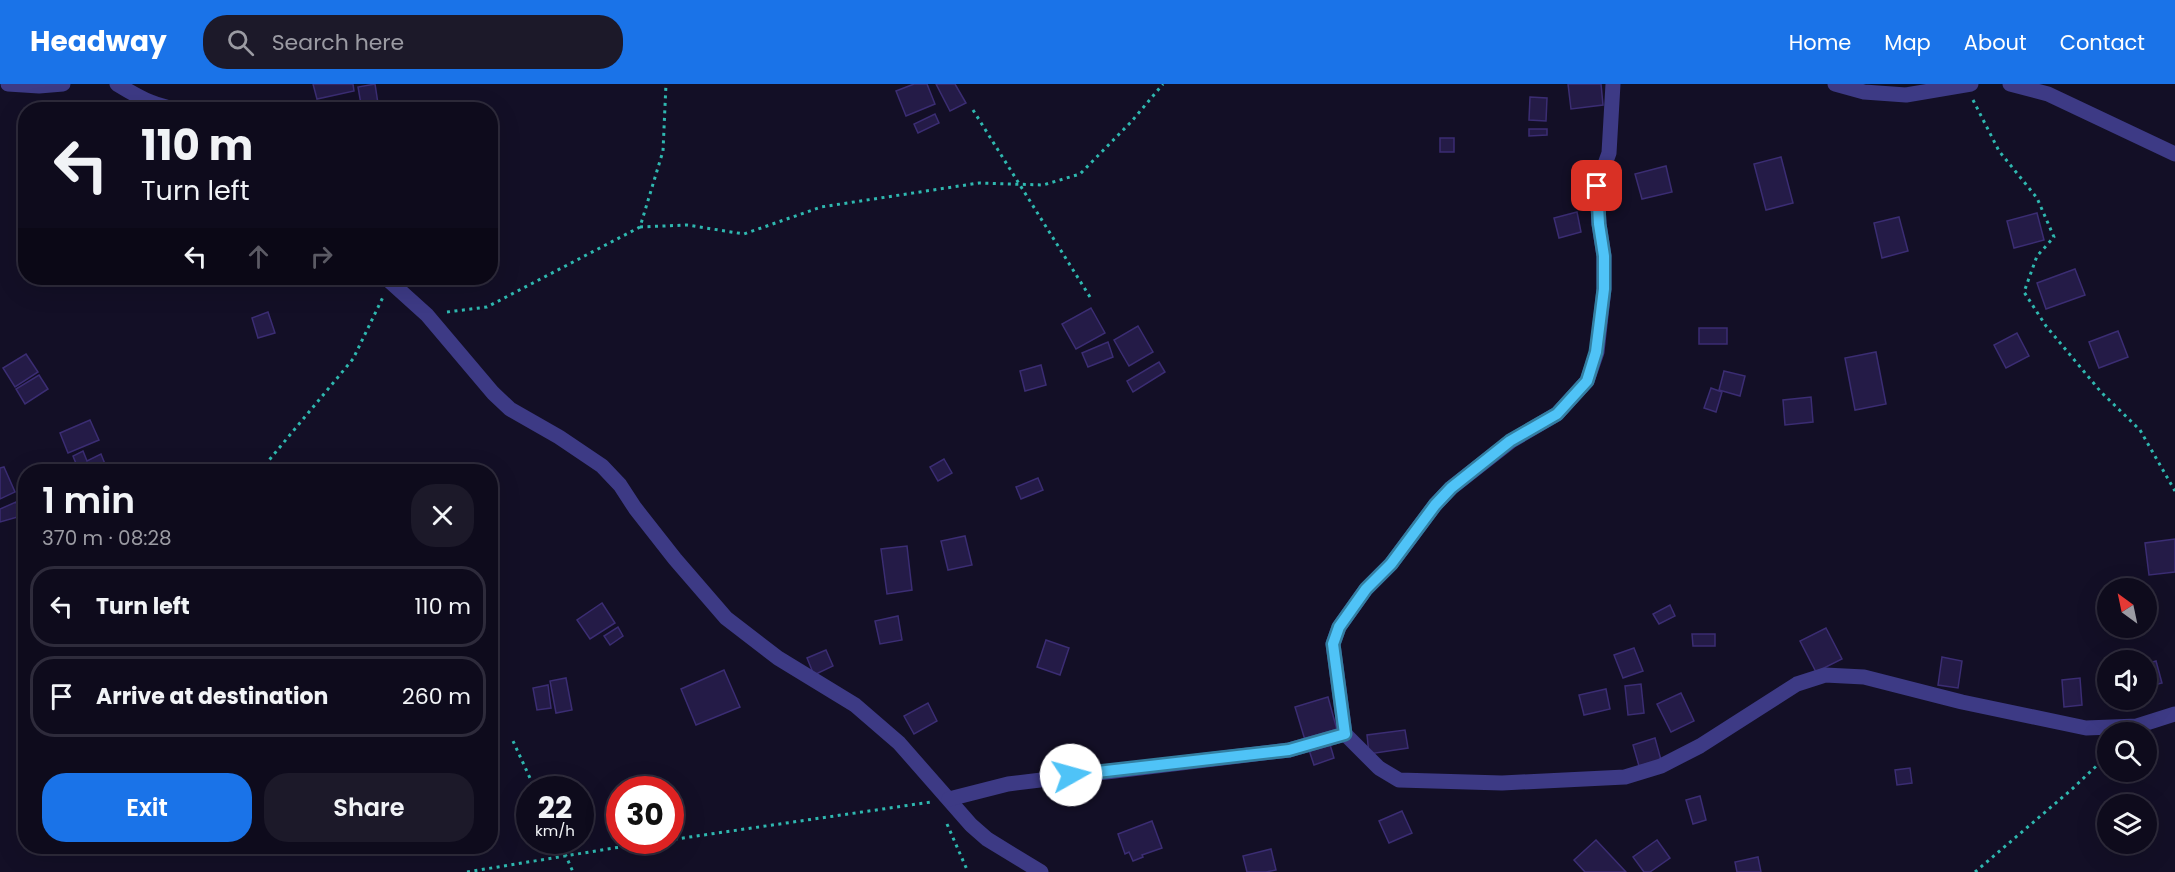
<!DOCTYPE html>
<meta charset="utf-8">
<style>
body{margin:0;font-family:Poppins,sans-serif;background:#1c1929;color:#f1f3f6;height:100vh;display:flex;flex-direction:column;font-size:22px;white-space:nowrap}
*{box-sizing:border-box;margin:0}
p{font-size:20px;color:#9b9ba3}
.icon{flex:none;width:33px;height:33px;fill:none;stroke:currentColor;stroke-width:2;stroke-linecap:round;stroke-linejoin:round}
.map{position:relative;flex:1;overflow:hidden}
.sheet{position:absolute;left:18px;top:380px;width:480px;height:390px;display:flex;flex-direction:column;background:#0e0b1c;border-radius:24px;box-shadow:0 6px 24px #0002,0 0 0 2px #2e2b3b}
.sheet>*{flex:none}
.guide{position:absolute;left:18px;top:18px;width:480px;height:183px;border-radius:24px;box-shadow:0 6px 24px #0002,0 0 0 2px #2e2b3b;background:#0e0b1c;color:#f1f3f6;overflow:hidden}
.needle{width:39px;rotate:327deg}
.controls{position:absolute;left:2097px;top:494px;display:grid;gap:12px}
.controls a{display:grid;place-items:center;width:60px;height:60px;border-radius:50%;background:#0e0b1c;box-shadow:0 6px 24px #0002,0 0 0 2px #2e2b3b;font-size:30px}
.speed{position:absolute;left:516px;top:692px;display:flex;gap:12px;font-size:30px;font-weight:700;text-align:center}
.speed>*{display:grid;place-content:center;width:78px;height:78px;border-radius:50%;background:#0e0b1c;box-shadow:0 6px 24px #0002,0 0 0 2px #2e2b3b;line-height:1}
.speed small{font-size:15px;font-weight:400}
.speed .limit{border:9px solid #d22;background:#fff;color:#111}
.pin{position:absolute;display:grid;place-items:center;width:51px;height:51px;color:#fff;margin:-26px;border-radius:12px;box-shadow:0 3px 9px #0006}
.me{position:absolute;width:66px;margin:-33px;rotate:83deg;stroke-linejoin:round;filter:drop-shadow(0 0 4px #0008)}
.turn{display:flex;align-items:center;gap:21px;height:126px;padding:0 24px;font-size:27px}
.turn .icon{width:78px;height:78px;stroke-width:2.5}
.turn b{display:block;font-size:42px;line-height:51px}
.lanes{display:flex;align-items:center;height:57px;padding:0 24px;background:#0003;justify-content:center;gap:30px;direction:ltr}
.lanes .off{opacity:.35}
.round{display:grid;place-items:center;flex:none;width:63px;height:63px;border-radius:24px;background:#1c1929}
.headline{display:flex;align-items:center;justify-content:space-between;height:102px;padding:0 24px}
h1{font-size:36px;font-weight:600;line-height:45px}
.button{display:flex;gap:12px;margin-top:auto;padding:12px 24px}
.button a{flex:1;height:69px;border-radius:24px;background:#1a73e8;color:#fff;font-size:24px;font-weight:600;line-height:69px;text-align:center}
.button a+a{background:#1c1929;color:#f1f3f6}
ul{padding:0;list-style:none}
li{display:flex;align-items:center;gap:18px;height:81px;margin:0 12px 9px;padding:0 12px;border:3px solid #2e2b3b;border-radius:24px}
li div{flex:1}
li b{display:block;font-size:22px}
li em{font-style:normal}
header{display:flex;align-items:center;gap:36px;box-sizing:border-box;height:84px;padding:0 30px;background:#1a73e8;color:#fff}
header strong{font-size:28px}
nav{display:flex;gap:33px;margin-inline-start:auto;font-size:21px}
.search{width:420px;height:54px;background:#1c1929;display:flex;align-items:center;gap:15px;box-sizing:border-box;padding:0 21px;border-radius:24px;color:#9b9ba3;font-size:22px}
.map>svg:first-child{display:block}
.building{fill:#241b47;stroke:#3b2d73;stroke-width:1.5}
.lines{fill:none;stroke-linecap:round;stroke-linejoin:round}
.path{stroke:#2fb8b0;stroke-width:3;stroke-dasharray:3 4.5;stroke-linecap:butt}
.minor{stroke:#3d3a85;stroke-width:15}
.route-casing{stroke:#337fa1;stroke-width:15}
.route{stroke:#4fc3f7;stroke-width:10}
</style>
<header>
<strong>Headway</strong>
<div class="search"><svg class="icon" aria-label="search" viewBox="0 0 24 24"><circle cx="10" cy="10" r="6"/><path d="M15 15l6 6"/></svg>Search here</div>
<nav><a>Home</a><a>Map</a><a>About</a><a>Contact</a></nav>
</header>
<div class="map">
<svg width="2175" height="788" viewBox="0 0 2175 788">
<rect width="100%" height="100%" fill="#130f26"/>
<g class="building">
<polygon points="313,0 353,0 354,7 317,15"/>
<polygon points="375,0 379,26 362,26 358,3"/>
<polygon points="914,0 927,0 935,20 906,32 896,7"/>
<polygon points="936,0 955,0 966,19 950,27"/>
<polygon points="1568,0 1601,0 1603,21 1571,25"/>
<polygon points="1530,13 1547,14 1546,37 1529,36"/>
<polygon points="453,21 454,26 425,26 425,25"/>
<polygon points="935,30 939,39 918,49 914,40"/>
<polygon points="1529,45 1547,45 1547,51 1529,52"/>
<rect x="1440" y="54" width="14" height="14"/>
<polygon points="1781,73 1793,119 1766,126 1754,80"/>
<polygon points="1666,82 1672,108 1642,115 1635,90"/>
<polygon points="1577,128 1581,148 1559,154 1554,134"/>
<polygon points="2037,129 2044,156 2014,164 2007,137"/>
<polygon points="1899,133 1908,167 1882,174 1874,139"/>
<polygon points="2075,185 2085,211 2046,225 2037,199"/>
<polygon points="1091,224 1105,249 1076,265 1062,240"/>
<polygon points="268,228 275,249 258,254 252,234"/>
<polygon points="1138,242 1153,268 1129,282 1114,256"/>
<rect x="1699" y="244" width="28" height="16"/>
<polygon points="2118,247 2128,273 2099,284 2089,258"/>
<polygon points="2017,249 2029,272 2006,284 1994,261"/>
<polygon points="1108,258 1113,273 1088,283 1082,269"/>
<polygon points="1876,268 1886,320 1855,326 1845,274"/>
<polygon points="26,270 38,288 15,303 3,284"/>
<polygon points="1159,278 1165,288 1133,308 1127,297"/>
<polygon points="1041,281 1046,301 1025,307 1020,287"/>
<polygon points="1724,287 1745,292 1740,312 1719,306"/>
<polygon points="39,291 48,305 25,320 16,305"/>
<polygon points="1711,304 1722,308 1716,328 1704,324"/>
<polygon points="1811,313 1813,338 1785,341 1783,316"/>
<polygon points="90,336 99,356 68,369 60,349"/>
<polygon points="83,367 87,377 101,370 105,380 89,387 79,387 73,372"/>
<polygon points="944,375 952,389 938,397 930,383"/>
<polygon points="4,383 15,408 0,415 0,384"/>
<polygon points="1038,394 1043,406 1021,415 1016,403"/>
<polygon points="16,418 21,432 0,438 0,425"/>
<polygon points="965,452 972,481 948,486 941,457"/>
<polygon points="2175,455 2175,488 2149,491 2145,459"/>
<polygon points="907,462 912,506 887,510 881,465"/>
<polygon points="602,519 615,539 590,555 577,536"/>
<polygon points="1670,521 1675,532 1659,540 1653,530"/>
<polygon points="898,532 902,556 880,560 875,537"/>
<polygon points="618,543 623,552 610,561 604,552"/>
<polygon points="1826,544 1842,575 1816,588 1800,557"/>
<polygon points="1692,550 1715,550 1715,562 1693,562"/>
<polygon points="1046,556 1069,564 1060,591 1037,583"/>
<polygon points="1634,564 1643,587 1623,594 1614,571"/>
<polygon points="826,566 833,582 814,591 807,574"/>
<polygon points="1942,573 1962,577 1958,604 1938,601"/>
<polygon points="2156,577 2162,599 2146,603 2146,580"/>
<polygon points="724,586 740,623 696,641 681,605"/>
<polygon points="566,594 572,626 556,629 550,597"/>
<polygon points="2080,594 2082,621 2064,623 2062,596"/>
<polygon points="1641,600 1644,629 1628,631 1625,602"/>
<polygon points="548,601 551,624 537,626 533,604"/>
<polygon points="1606,605 1610,625 1584,631 1579,611"/>
<polygon points="1681,609 1694,637 1671,648 1657,620"/>
<polygon points="1328,613 1337,646 1305,656 1295,623"/>
<polygon points="928,619 937,637 914,650 904,632"/>
<polygon points="1405,646 1408,664 1369,670 1367,651"/>
<polygon points="1655,654 1661,676 1639,682 1633,661"/>
<polygon points="1329,657 1334,674 1314,681 1308,663"/>
<polygon points="1910,684 1912,699 1897,701 1895,686"/>
<polygon points="1700,712 1706,736 1693,740 1686,716"/>
<polygon points="1402,727 1412,749 1389,759 1379,737"/>
<polygon points="1152,737 1162,764 1142,771 1143,773 1133,777 1129,768 1125,770 1118,750"/>
<polygon points="1596,756 1626,788 1585,788 1574,776"/>
<polygon points="1657,756 1670,774 1650,788 1644,788 1633,773"/>
<polygon points="1271,765 1276,786 1266,788 1247,788 1243,772"/>
<polygon points="1758,773 1761,788 1737,788 1735,778"/>
</g>
<g class="lines">
<g class="path">
<polyline points="1973,16 1999,67 2037,114 2054,153 2037,172 2024,208 2046,242 2101,308 2140,346 2175,407"/>
<polyline points="973,26 1090,213"/>
<polyline points="640,143 687,141 744,150 821,123 979,99 1043,101 1080,90 1131,38 1163,0"/>
<polyline points="447,228 487,223 640,143 663,67 666,0"/>
<polyline points="260,387 353,275 383,213"/>
<polyline points="513,657 535,705"/>
<polyline points="947,740 968,788"/>
<polyline points="559,756 573,788"/>
<polyline points="467,788 614,764 931,718"/>
<polyline points="1975,788 2071,706 2108,671"/>
</g>
<g class="minor">
<polyline points="8,0 39,2 63,0"/>
<path d="M117 0C140 14 157 24 185 26"/>
<polyline points="1835,0 1864,8 1906,11 1971,0"/>
<polyline points="2010,0 2048,10 2175,70"/>
<polyline points="386,194 427,231 493,309 510,325 559,353 602,382 620,401 635,424 675,475 726,534 778,574 855,621 899,659 971,741 987,755 1041,788"/>
<polyline points="1345,650 1333,560 1339,543 1366,505 1391,480 1435,421 1451,404 1511,357 1557,330 1587,297 1597,268 1604,205 1604,172 1599,140 1597,102 1609,69 1613,0"/>
<polyline points="949,715 1008,700 1289,666 1345,650 1379,684 1399,696 1502,699 1625,693 1661,682 1700,662 1797,600 1825,591 1864,593 1962,618 2086,644 2137,642 2175,630"/>
</g>
</g>
<g class="lines">
<defs>
<polyline id="route" points="1071,691 1289,666 1345,650 1333,560 1339,543 1366,505 1391,480 1435,421 1451,404 1510,357 1557,330 1587,297 1596,268 1604,205 1604,172 1599,140 1597,102"/>
</defs>
<use href="#route" class="route-casing"/>
<use href="#route" class="route"/>
</g>
</svg>
<div class="controls">
<a><svg class="needle" viewBox="-14 -14 28 28"><path d="M0-13l5 13h-10z" fill="#e53935"/><path d="M0 13l5-13h-10z" fill="#9b9ba3"/></svg></a>
<a><svg class="icon" aria-label="sound" viewBox="0 0 24 24"><path d="M4 9h4l5-4v14l-5-4H4zM17 9q2 3 0 6"/></svg></a>
<a><svg class="icon" aria-label="search" viewBox="0 0 24 24"><circle cx="10" cy="10" r="6"/><path d="M15 15l6 6"/></svg></a>
<a><svg class="icon" aria-label="layers" viewBox="0 0 24 24"><path d="M12 4l9 5-9 5-9-5zM3 14l9 5 9-5"/></svg></a>
</div>
<div class="speed"><div>22<small>km/h</small></div><div class="limit">30</div></div>
<div class="pin" style="left:1597px;top:102px;background:#d93025"><svg class="icon" aria-label="arrive" viewBox="0 0 24 24"><path d="M6 21V4h12l-3 4 3 4H6"/></svg></div>
<svg class="me" style="left:1071px;top:691px" viewBox="-20 -20 40 40"><circle r="19" fill="#fff"/><path d="M0-13L10 11 0 6-10 11z" fill="#4fc3f7"/></svg>
<div class="guide">
<div class="turn"><svg class="icon" aria-label="left" viewBox="0 0 24 24"><path d="M17 20v-9H6M10 6l-5 5 5 5"/></svg><div><b>110 m</b>Turn left</div></div>
<div class="lanes"><svg class="icon" aria-label="left" viewBox="0 0 24 24"><path d="M17 20v-9H6M10 6l-5 5 5 5"/></svg><svg class="icon off" aria-label="ahead" viewBox="0 0 24 24"><path d="M12 20V5M6 11l6-6 6 6"/></svg><svg class="icon off" aria-label="right" viewBox="0 0 24 24"><path d="M7 20v-9h11M14 6l5 5-5 5"/></svg></div>
</div>
<section class="sheet">
<div class="headline"><div><h1>1 min</h1><p>370 m · 08:28</p></div><a class="round"><svg class="icon" aria-label="close" viewBox="0 0 24 24"><path d="M6 6l12 12M18 6L6 18"/></svg></a></div>
<ul>
<li><svg class="icon" aria-label="left" viewBox="0 0 24 24"><path d="M17 20v-9H6M10 6l-5 5 5 5"/></svg><div><b>Turn left</b></div><em>110 m</em></li>
<li><svg class="icon" aria-label="arrive" viewBox="0 0 24 24"><path d="M6 21V4h12l-3 4 3 4H6"/></svg><div><b>Arrive at destination</b></div><em>260 m</em></li>
</ul>
<div class="button"><a>Exit</a><a>Share</a></div>
</section>
</div>
